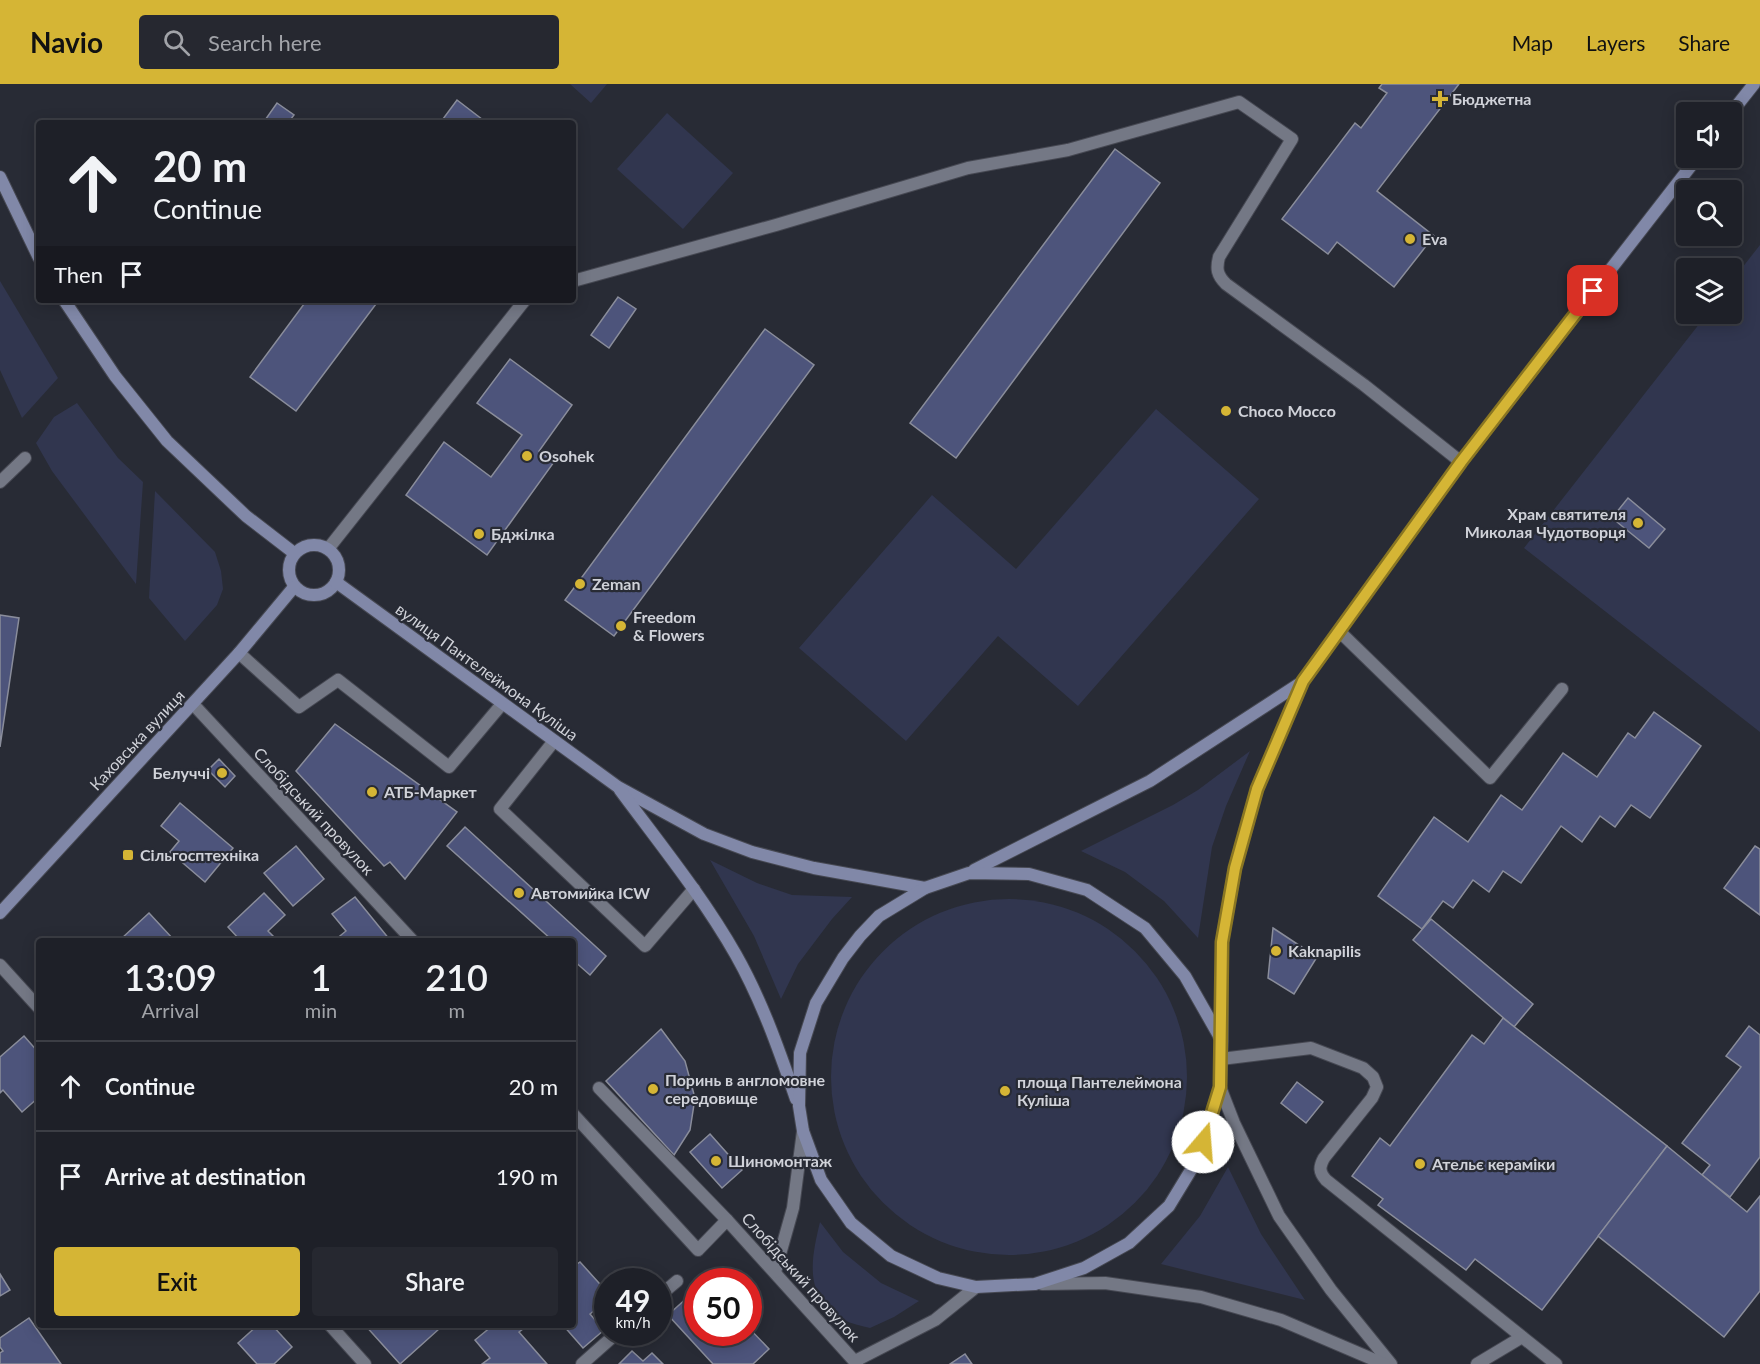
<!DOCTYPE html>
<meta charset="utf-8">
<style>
body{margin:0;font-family:Lato,sans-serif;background:#262830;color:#f1f3f6;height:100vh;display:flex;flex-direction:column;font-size:22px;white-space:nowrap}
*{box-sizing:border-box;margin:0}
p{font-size:20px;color:#a1a3a8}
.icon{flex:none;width:33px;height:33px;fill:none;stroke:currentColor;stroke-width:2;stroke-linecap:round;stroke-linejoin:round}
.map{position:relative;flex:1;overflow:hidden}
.sheet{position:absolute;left:36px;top:854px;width:540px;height:390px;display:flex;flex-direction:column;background:#1e2028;border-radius:6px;box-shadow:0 3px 15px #0003,0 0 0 2px #3c3e45}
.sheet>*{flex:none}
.top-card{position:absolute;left:36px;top:36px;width:540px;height:183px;border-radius:6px;box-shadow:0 3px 15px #0003,0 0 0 2px #3c3e45;background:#1e2028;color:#f1f3f6;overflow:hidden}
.buttons{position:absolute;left:1676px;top:18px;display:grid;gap:12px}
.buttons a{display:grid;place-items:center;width:66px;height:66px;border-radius:6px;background:#1e2028;box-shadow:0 3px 15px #0003,0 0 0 2px #3c3e45;font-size:30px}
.speed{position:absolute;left:594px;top:1184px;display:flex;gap:12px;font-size:30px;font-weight:700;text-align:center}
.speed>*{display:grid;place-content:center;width:78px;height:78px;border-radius:50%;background:#1e2028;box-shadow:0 3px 15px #0003,0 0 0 2px #3c3e45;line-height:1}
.speed small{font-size:15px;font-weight:400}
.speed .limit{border:9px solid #d22;background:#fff;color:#111}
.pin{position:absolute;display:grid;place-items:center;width:51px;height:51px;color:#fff;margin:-26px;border-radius:12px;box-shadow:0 3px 9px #0006}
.me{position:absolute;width:66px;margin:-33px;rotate:18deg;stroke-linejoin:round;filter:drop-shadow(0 0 4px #0008)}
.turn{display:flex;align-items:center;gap:21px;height:126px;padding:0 18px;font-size:27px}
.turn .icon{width:78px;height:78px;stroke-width:2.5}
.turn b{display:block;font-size:42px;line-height:51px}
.then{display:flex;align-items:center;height:57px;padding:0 18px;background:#0003;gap:12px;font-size:22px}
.eta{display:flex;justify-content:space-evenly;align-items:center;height:102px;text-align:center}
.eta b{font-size:36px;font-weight:600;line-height:42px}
.button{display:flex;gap:12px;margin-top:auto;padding:12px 18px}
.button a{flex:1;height:69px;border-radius:6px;background:#d5b535;color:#111;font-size:24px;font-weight:600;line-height:69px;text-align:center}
.button a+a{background:#262830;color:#f1f3f6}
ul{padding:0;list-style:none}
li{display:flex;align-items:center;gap:18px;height:90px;padding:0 18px;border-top:2px solid #3c3e45}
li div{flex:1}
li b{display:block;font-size:22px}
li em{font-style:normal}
header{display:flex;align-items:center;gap:36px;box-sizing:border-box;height:84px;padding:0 30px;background:#d5b535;color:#111}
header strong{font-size:28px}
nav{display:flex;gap:33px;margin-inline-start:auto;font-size:21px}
.search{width:420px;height:54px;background:#262830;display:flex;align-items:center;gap:15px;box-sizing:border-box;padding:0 21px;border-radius:6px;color:#a1a3a8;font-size:22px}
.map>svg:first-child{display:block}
.green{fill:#31364f}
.building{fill:#4d547b;stroke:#8a8d9b;stroke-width:1.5}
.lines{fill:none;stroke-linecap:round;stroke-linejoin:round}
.lane-casing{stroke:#464852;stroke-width:14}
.street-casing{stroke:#464852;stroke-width:14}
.secondary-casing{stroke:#464852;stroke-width:14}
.lane{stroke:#747885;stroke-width:12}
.street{stroke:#747885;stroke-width:12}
.secondary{stroke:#8188a8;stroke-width:12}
.route-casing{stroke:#8a7622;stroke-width:15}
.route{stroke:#d5b535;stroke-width:10}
.poi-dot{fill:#d5b535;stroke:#282b35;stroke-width:2}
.labels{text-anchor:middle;stroke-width:4.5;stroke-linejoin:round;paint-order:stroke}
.poi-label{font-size:16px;font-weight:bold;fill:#d0d2d9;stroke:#282b35;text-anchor:start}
.street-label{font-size:16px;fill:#d0d2d9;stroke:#282b35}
</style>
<header>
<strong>Navio</strong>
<div class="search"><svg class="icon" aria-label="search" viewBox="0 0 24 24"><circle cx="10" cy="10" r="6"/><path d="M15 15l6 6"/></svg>Search here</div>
<nav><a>Map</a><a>Layers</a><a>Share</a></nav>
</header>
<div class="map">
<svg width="1760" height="1280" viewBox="0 0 1760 1280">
<rect width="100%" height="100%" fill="#282b35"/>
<g class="green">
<polygon points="570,0 607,0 591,19"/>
<polygon points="667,29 733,89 683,145 617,85"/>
<polygon points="1760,161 1760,648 1524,464 1707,230 1731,230 1731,198"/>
<polygon points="0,197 58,294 22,334 0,286"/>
<polygon points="77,319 118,374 143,398 136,500 52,387 36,359 54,333"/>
<polygon points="1156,325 1259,415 1078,622 998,552 906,657 799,564 932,411 1016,485"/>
<polygon points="155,407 215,468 221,487 223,505 217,521 185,557 149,514"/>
<polygon points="1250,667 1226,722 1212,763 1198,854 1164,817 1125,788 1081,767 1173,721 1198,706"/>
<polygon points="710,776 757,799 792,811 852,813 832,835 798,880 781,915 754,852"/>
<circle cx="1009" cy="993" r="178"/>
<polygon points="1228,1083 1261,1150 1305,1216 1161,1180 1200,1132"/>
<path d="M820 1138 843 1168 881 1199 919 1217 894 1233 870 1244C862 1242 852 1240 844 1236 803 1213 811 1176 820 1138Z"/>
</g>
<g class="building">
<polygon points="1382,0 1459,0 1377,107 1434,152 1394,203 1337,158 1328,170 1282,135 1355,39 1361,44 1387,9 1379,4"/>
<polygon points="457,16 487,39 440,39"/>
<polygon points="277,19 294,31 288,39 263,39"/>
<polygon points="1115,65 1160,99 956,374 910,339"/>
<polygon points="618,213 636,225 609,264 591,251"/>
<polygon points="307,216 379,216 296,327 250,293"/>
<polygon points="765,245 814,281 614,552 565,516"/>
<polygon points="510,275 572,321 539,367 554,378 487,471 406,411 444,358 491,393 522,351 477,319"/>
<polygon points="1628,414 1665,445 1649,464 1612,434"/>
<polygon points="0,531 19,534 0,663"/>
<polygon points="1654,628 1701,662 1650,734 1631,721 1615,743 1600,732 1582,758 1561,742 1521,799 1503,787 1489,808 1473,796 1453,824 1443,817 1422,845 1378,812 1434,733 1468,758 1501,711 1522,726 1563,669 1597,693 1628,649 1635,654"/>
<polygon points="335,640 457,728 405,795 390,778 384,782 296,687"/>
<polygon points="219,675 235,692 225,703 208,686"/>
<polygon points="180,719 233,764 205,798 170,768 179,757 161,742"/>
<polygon points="465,743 606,872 590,891 573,876 573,856 552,856 447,762"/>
<polygon points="296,762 324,795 293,822 264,789"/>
<polygon points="1755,762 1760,765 1760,831 1724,804"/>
<polygon points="264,809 285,831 268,847 277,856 240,856 228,843"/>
<polygon points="355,813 390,856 335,856 346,847 332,830"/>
<polygon points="149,829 174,856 122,856 121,855"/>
<polygon points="1431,835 1533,920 1514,943 1413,856"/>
<polygon points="1273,844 1317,873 1294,910 1268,894"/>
<polygon points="1503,934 1667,1062 1542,1226 1475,1175 1466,1186 1378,1121 1383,1115 1352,1092 1380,1054 1390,1062 1472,951 1484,960"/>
<polygon points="1749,942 1760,951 1760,1073 1730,1113 1702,1091 1710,1081 1682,1059 1741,983 1726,972"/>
<polygon points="661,945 685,977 695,1014 690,1046 674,1071 606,997"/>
<polygon points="24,952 39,969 39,1013 22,1028 3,1006 0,1009 0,973"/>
<polygon points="1297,998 1323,1018 1306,1039 1281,1019"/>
<polygon points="710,1050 742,1086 722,1104 690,1068"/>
<polygon points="1667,1062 1747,1128 1760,1112 1760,1207 1724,1253 1598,1152"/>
<polygon points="580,1178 608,1209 608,1215 590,1230 604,1246 583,1264 562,1240 573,1240 573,1183"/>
<polygon points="0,1190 10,1206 0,1212"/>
<polygon points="698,1204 698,1248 748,1248 748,1243 769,1265 753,1280 713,1280 668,1231"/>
<polygon points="29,1234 61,1280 0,1280 0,1269 3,1267 0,1263 0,1254"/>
<polygon points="259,1240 271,1240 292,1263 274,1280 257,1280 238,1259"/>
<polygon points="364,1240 435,1240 439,1245 400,1280"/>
<polygon points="491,1240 526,1240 527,1242 519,1248 547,1280 482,1280 490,1274 475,1256 492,1242"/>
<polygon points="632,1267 643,1277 652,1269 663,1280 619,1280"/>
<polygon points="965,1270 972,1280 950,1280"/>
</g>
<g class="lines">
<defs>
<g id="lane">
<path d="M573 197 776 141 968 84 1068 66 1239 18 1292 55 1219 173C1216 185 1217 191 1226 200L1364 301 1461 378"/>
<polyline points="0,398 25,374"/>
<polyline points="328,465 525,216"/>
<polyline points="1340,548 1490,694 1562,605"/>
<polyline points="239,569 299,623 338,596 449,683 502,620"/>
<polyline points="554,657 500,725 645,862 694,805"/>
<path d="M1221 975 1311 964 1363 984 1373 993 1377 1003 1372 1014 1324 1074C1319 1083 1319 1088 1326 1096L1556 1280"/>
<polyline points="599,1004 727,1136"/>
<polyline points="1477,1280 1522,1253"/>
</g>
<g id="street">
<polyline points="193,620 412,856"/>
<polyline points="0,881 39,924"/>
<polyline points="1220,1003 1234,1039 1279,1132 1331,1206 1391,1280"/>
<polyline points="573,1030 698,1166 727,1136 857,1280"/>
<polyline points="775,1188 793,1124 803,1047"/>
<polyline points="1042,1200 1105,1199 1201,1213 1281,1236 1384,1280"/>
<polyline points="658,1213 677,1197"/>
<polyline points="329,1240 365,1280"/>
<polyline points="855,1277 935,1236 976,1203"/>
<polyline points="582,1280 618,1248"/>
</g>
<g id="secondary">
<polyline points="1731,29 1754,0"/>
<polyline points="0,93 39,174"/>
<polyline points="64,216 115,292 167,357 246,432 294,469"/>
<circle cx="314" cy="486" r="25"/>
<polyline points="336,498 618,703 704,750 752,768 814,784 925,804"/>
<path d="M620 706C660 760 703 813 736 871 762 917 779 966 796 1015"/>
<polyline points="974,786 1150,697 1302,598"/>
<polyline points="0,829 239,569 294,503"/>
<polyline points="1222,957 1185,892 1145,844 1087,806 1029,790 969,789 925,804 879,832 860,852 843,874 816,919 800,969 799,1022 803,1047 821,1096 851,1139 891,1172 938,1194 976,1203 1035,1200 1084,1184 1129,1159 1169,1122 1197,1076 1220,1003 1222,957 1222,858 1235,784 1257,705 1303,597 1461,378 1697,74"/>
</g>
</defs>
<use href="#lane" class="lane-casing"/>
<use href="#street" class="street-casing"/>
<use href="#secondary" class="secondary-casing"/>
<use href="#lane" class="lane"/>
<use href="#street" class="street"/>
<use href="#secondary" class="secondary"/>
</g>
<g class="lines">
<defs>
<polyline id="route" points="1203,1058 1220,1003 1222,858 1235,784 1257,705 1303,597 1461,378 1593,207"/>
</defs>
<use href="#route" class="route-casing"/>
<use href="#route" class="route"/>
</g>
<g class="poi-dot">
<path d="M1437 6h6v6h6v6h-6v6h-6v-6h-6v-6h6z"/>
<circle cx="1410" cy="155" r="6"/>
<circle cx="1226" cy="327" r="6"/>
<circle cx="527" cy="372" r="6"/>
<circle cx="1638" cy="439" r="6"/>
<circle cx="479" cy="450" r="6"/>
<circle cx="580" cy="500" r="6"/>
<circle cx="621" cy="542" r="6"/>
<circle cx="222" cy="689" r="6"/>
<circle cx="372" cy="708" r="6"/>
<rect x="122" y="765" width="12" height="12" rx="3"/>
<circle cx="519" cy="809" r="6"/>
<circle cx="1276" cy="867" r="6"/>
<circle cx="653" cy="1005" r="6"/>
<circle cx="1005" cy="1007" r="6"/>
<circle cx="716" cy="1077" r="6"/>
<circle cx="1420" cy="1080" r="6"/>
</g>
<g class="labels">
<g class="poi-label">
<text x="1452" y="21">Бюджетна</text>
<text x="1422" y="161">Eva</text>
<text x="1238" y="333">Choco Mocco</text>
<text x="539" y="378">Оsоhek</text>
<text x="1626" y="436" text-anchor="end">Храм святителя<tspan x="1626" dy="18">Миколая Чудотворця</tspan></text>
<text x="491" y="456">Бджілка</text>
<text x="592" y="506">Zeman</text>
<text x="633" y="539">Freedom<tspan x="633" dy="18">&amp; Flowers</tspan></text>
<text x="210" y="695" text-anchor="end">Белуччі</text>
<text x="384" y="714">АТБ-Маркет</text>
<text x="140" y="777">Сільгосптехніка</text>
<text x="531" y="815">Автомийка ICW</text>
<text x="1288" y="873">Kaknapilis</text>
<text x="665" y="1002">Поринь в англомовне<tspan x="665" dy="18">середовище</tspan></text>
<text x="1017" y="1004">площа Пантелеймона<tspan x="1017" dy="18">Куліша</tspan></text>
<text x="728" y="1083">Шиномонтаж</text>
<text x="1432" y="1086">Ательє кераміки</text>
</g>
<g class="street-label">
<text transform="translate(487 588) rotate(36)" y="6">вулиця Пантелеймона Куліша</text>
<text transform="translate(137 656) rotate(-47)" y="6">Каховська вулиця</text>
<text transform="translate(314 727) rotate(47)" y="6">Слобідський провулок</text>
<text transform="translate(801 1193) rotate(48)" y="6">Слобідський провулок</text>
</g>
</g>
</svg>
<div class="buttons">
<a><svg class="icon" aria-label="sound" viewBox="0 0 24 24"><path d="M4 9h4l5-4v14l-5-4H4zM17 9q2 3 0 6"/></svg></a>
<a><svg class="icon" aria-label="search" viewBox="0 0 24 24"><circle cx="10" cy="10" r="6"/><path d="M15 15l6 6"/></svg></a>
<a><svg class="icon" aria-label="layers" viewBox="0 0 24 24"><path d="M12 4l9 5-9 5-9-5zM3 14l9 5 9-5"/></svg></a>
</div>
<div class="speed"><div>49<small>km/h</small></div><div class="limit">50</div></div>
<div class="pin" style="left:1593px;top:207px;background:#d93025"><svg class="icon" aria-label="arrive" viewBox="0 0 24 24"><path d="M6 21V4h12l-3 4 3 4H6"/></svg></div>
<svg class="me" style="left:1203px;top:1058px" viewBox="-20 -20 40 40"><circle r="19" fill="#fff"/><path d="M0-13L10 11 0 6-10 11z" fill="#d5b535"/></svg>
<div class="top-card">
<div class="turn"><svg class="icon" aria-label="ahead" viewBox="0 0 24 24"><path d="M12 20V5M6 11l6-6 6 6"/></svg><div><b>20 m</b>Continue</div></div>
<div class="then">Then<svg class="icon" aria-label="arrive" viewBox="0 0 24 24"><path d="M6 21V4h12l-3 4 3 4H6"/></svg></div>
</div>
<section class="sheet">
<div class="eta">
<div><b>13:09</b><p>Arrival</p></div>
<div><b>1</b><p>min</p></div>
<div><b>210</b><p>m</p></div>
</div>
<ul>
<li><svg class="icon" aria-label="ahead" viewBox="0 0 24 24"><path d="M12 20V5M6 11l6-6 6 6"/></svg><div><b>Continue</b></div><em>20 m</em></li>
<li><svg class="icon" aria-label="arrive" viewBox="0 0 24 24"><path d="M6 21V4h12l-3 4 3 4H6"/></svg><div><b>Arrive at destination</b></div><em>190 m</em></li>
</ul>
<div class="button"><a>Exit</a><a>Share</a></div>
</section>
</div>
